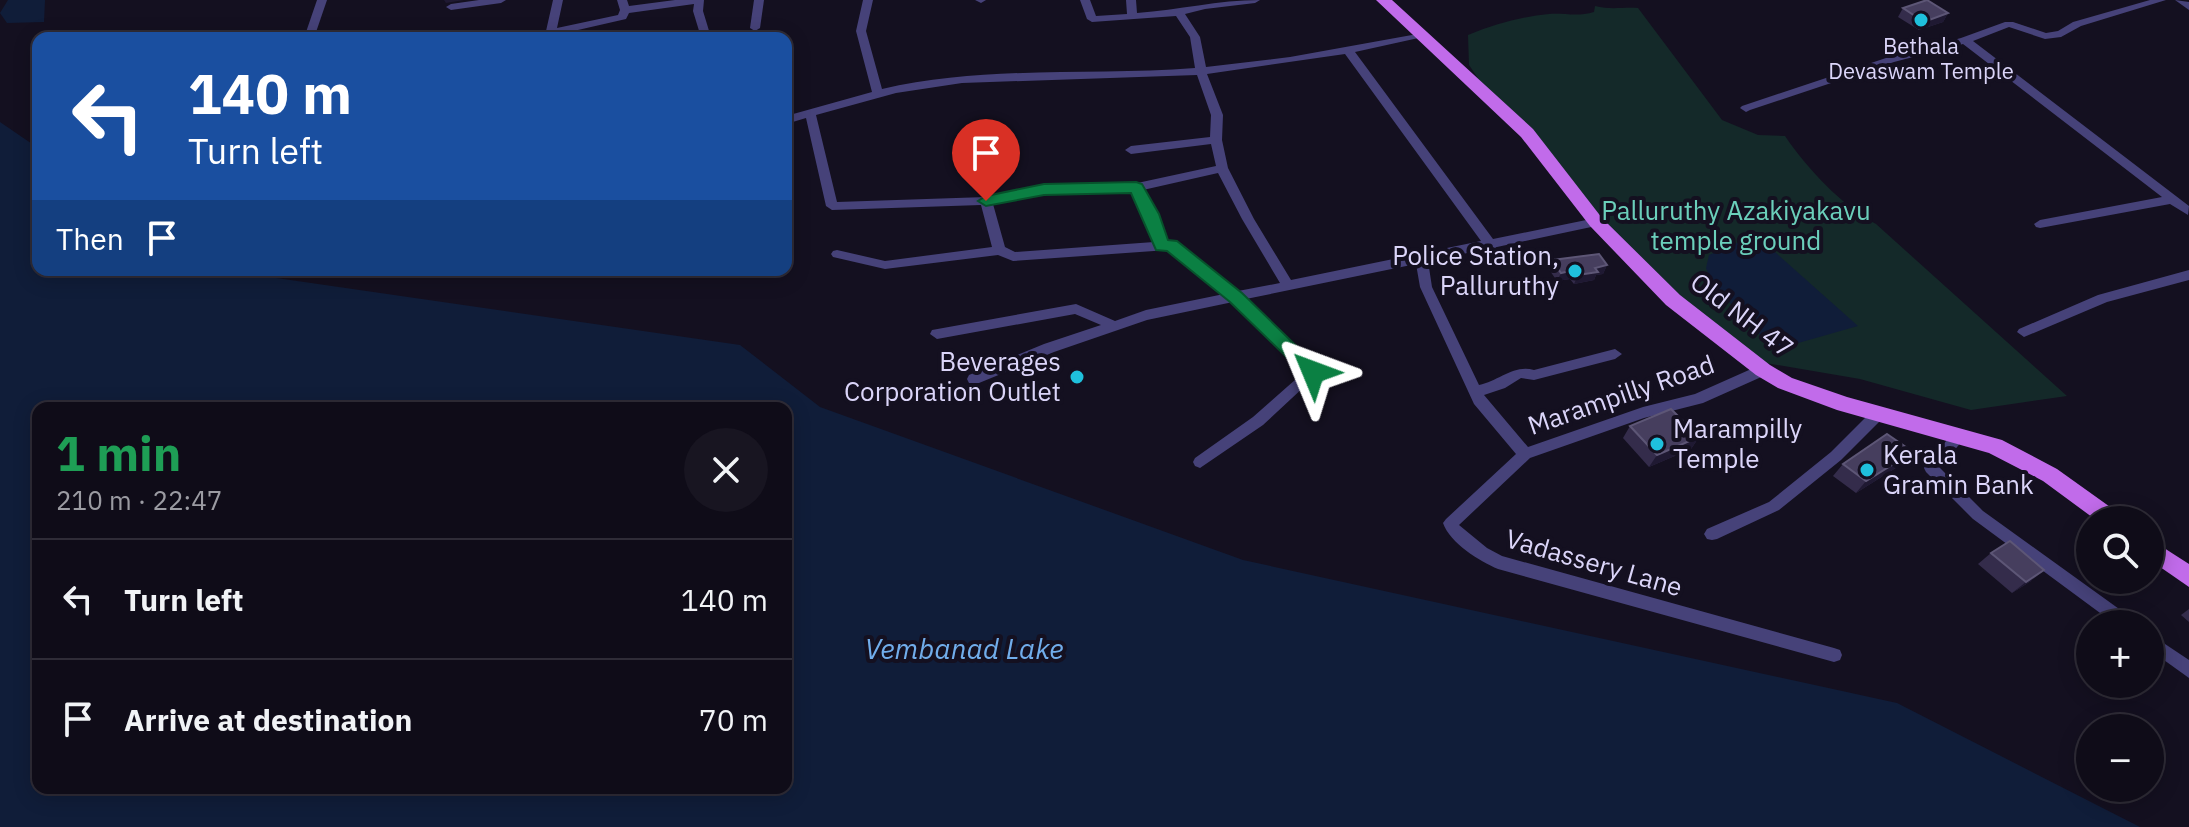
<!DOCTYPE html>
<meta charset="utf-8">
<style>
body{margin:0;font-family:"IBM Plex Sans",sans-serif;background:#181521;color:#f1f3f6;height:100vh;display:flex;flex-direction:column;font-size:30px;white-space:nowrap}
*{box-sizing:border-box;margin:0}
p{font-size:26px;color:#9b9ba2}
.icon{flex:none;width:44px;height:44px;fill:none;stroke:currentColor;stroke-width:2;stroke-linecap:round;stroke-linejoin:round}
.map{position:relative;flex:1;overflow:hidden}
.sheet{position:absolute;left:32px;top:402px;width:760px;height:392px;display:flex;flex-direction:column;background:#0f0c18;border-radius:16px;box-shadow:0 4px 20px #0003,0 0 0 2px #2f2c37}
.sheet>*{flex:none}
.hud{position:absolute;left:32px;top:32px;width:760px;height:244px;border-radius:16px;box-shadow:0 4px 20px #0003,0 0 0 2px #2f2c37;background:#1a4fa0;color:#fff;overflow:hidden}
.controls{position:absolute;left:2076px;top:506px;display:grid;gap:16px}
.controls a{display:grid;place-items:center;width:88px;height:88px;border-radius:50%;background:#0f0c18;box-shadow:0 4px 20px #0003,0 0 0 2px #2f2c37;font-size:40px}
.pin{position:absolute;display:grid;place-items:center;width:68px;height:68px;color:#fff;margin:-82px -34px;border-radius:50% 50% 50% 0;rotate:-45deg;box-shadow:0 0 8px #0007}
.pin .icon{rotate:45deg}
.me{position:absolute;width:88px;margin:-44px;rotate:314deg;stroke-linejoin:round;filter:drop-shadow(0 0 6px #0008)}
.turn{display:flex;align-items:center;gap:28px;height:168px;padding:0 24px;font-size:36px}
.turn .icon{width:104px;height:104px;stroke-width:2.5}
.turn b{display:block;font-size:56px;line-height:68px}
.then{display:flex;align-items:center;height:76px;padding:0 24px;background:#0003;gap:16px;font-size:30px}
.round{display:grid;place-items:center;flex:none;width:84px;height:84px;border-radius:42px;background:#181521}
.head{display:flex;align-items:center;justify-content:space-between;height:136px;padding:0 24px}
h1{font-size:48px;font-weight:700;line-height:60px;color:#1e9e55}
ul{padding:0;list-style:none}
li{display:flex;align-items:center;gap:24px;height:120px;padding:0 24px;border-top:2px solid #2f2c37}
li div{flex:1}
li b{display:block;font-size:30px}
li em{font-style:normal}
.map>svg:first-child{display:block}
.green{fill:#142929}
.water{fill:#101d39;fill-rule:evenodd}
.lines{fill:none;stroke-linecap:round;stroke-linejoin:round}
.minor{fill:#464279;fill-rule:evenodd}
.primary{fill:#c16bea;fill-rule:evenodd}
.wall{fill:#342c4b}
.shaded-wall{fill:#1f1932}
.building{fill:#463e5e;stroke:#5d5676;stroke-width:2}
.route{fill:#0b8043;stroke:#07532c;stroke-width:2}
.poi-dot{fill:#1fc0dc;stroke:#141020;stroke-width:3}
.labels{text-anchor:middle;stroke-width:8;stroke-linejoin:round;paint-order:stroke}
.far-poi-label{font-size:22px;fill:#dbd5f9;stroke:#141020}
.park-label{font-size:26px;fill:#6bcfbb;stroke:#141020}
.poi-label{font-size:26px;fill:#dbd5f9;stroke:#141020;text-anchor:end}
.street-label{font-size:26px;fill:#dbd5f9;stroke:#141020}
.water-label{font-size:28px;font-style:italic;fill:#71adeb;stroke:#141020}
</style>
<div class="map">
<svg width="2189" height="827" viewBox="0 0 2189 827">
<rect width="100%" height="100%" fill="#141020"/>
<path class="green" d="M1595 6C1610 10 1622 7 1638 8L1722 120 1758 135 1785 136C1806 167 1843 207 1876 224L2067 396 1971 410 1860 379 1760 362 1664 286 1492 99 1469 65 1468 35C1495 24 1520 17 1549 14 1565 13 1578 17 1594 12Z"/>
<g class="water">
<polygon points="8,0 45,0 44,22 7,23 0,13"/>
<path d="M0 122 38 148V270H222L740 345 820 407 1243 560 1897 703 2140 827H0ZM38 408H786V788H38Z"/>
<polygon points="1746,239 1766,244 1858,326 1774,350 1713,285 1706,268 1709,255"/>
</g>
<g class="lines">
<g class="minor">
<polygon points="317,0 327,0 314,38 304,38"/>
<polygon points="479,0 506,0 501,3 451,10 446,7 451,4"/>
<polygon points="553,0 563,0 557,28 618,15 620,10 617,0 627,0 629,6 675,0 704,0 703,11 710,34 705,37 700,34 693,11 694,4 629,13 626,19 556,35 555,38 545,38 544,33 546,31"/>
<polygon points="754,0 764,0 760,28 755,31 750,28"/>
<path d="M863 0H873L866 31 882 89C985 65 1091 76 1195 68L1190 37 1176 16 1092 22 1087 19 1080 0H1090L1096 16 1127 14 1126 0H1136L1137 13C1179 10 1218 0 1260 0L1255 3 1205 9 1185 14 1200 37 1206 67 1290 57 1423 33V37L1355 52 1493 239 1596 218 1602 222 1596 226 1497 247 1491 250 1487 249 1428 261 1432 287 1479 385C1499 381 1514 364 1534 370L1615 349 1622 354 1615 359 1534 380 1521 378 1505 388 1484 395 1528 447 1643 407 1695 394 1758 366 1763 365 1770 370 1768 374 1703 403 1644 418 1530 458 1459 525 1487 548 1502 556 1834 648 1840 650 1842 655 1840 660 1834 662 1498 569C1479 561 1450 543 1443 523L1446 519 1516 454 1474 404 1420 287 1416 264 1246 299 1320 372 1263 425 1200 468 1195 466 1193 462 1195 458 1253 417 1304 372 1233 302 1147 320 1054 352 979 383H969L967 379 969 375 1044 344 1101 325 1075 314 937 339 930 334 932 330 1076 304 1115 321 1146 310 1224 294 1168 250 1013 261 998 255 885 269 833 257 831 254 833 251 837 250 885 261 992 247 981 205 832 210 826 206 806 118 786 124V116L872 92 856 31ZM1345 54 1481 241 1291 280 1254 219 1228 168 1222 140 1223 115 1207 74ZM1197 75 1211 115 1210 137 1131 146 1125 150 1131 154 1211 144 1216 166 1128 185H1044L986 197 837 202 816 115 896 93 962 83ZM1218 173 1242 219 1280 283 1238 291 1175 242 1166 241 1157 214 1143 190ZM1133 192 1145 214 1154 242 1015 252 1005 247 993 204 1044 193Z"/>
<polygon points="975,0 986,0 981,3"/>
<polygon points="2150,0 2166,0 2081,26 2061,37 2045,39 2009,27 1973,41 2189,206 2188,215 2170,204 2040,228 2036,227 2034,224 2040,220 2162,197 1963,44 1894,62 1750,110 1746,112 1740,108 1742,106 1886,58 1961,38 2005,22 2013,22 2046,33 2058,31 2073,22"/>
<polygon points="2175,0 2189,2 2189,10"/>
<polygon points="2189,270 2189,280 2107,302 2024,337 2017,332 2019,329 2098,295"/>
<polygon points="1878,408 1883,410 1885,414 1883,418 1841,460 1779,510 1717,539 1712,540 1707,539 1704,534 1707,529 1769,502 1831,452 1873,410"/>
<polygon points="1959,430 1964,432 1966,436 1940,468 1983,511 2133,619 2135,624 2115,624 1973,519 1926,472 1924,468 1926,464 1954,432"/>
<polygon points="2150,634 2189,660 2189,678 2150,650"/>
</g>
<g class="primary">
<polygon points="1376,0 1392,0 1533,129 1602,218 1680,295 1770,365 1792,378 1847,397 2002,440 2057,469 2120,514 2123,520 2096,520 2043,481 1989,453 1837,410 1778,388 1756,375 1666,305 1590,226 1521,137"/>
<polygon points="2150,539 2189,564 2189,587 2150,560"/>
</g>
</g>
<g class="wall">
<polygon points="1903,8 1948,13 1943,22 1919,30 1898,17"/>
<polygon points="1552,260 1607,265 1603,274 1596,275 1594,280 1574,284 1570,279 1557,281 1548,268"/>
<polygon points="1630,426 1699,437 1691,449 1649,467 1623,438"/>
<polygon points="1913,452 1902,464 1856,493 1833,476 1843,464"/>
<polygon points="1991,553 2031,581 2012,593 1978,564"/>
<polygon points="2189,609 2189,622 2181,615"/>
</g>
<g class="shaded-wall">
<polygon points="444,0 464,0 446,3"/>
<polygon points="1948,13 1943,22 1919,30 1924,22"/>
<polygon points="1607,265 1603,274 1596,275 1594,280 1574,284 1578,275 1595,268"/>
<polygon points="1574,270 1570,279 1557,281 1561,273"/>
<polygon points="1699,437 1691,449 1649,467 1657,455"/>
<polygon points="1913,452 1902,464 1856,493 1866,481"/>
<polygon points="2044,570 2031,581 2012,593 2026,582"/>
</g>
<g class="building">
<polygon points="1927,0 1948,13 1924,22 1903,8"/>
<polygon points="1599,254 1607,265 1595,268 1598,272 1578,275 1574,270 1561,273 1552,260"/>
<polygon points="1671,409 1699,437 1657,455 1630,426"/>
<polygon points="1887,434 1913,452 1866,481 1843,464"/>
<polygon points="2010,541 2044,570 2026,582 1991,553"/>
</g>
<polygon class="route" points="1136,182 1142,184 1159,214 1168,240 1177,241 1242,293 1319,368 1322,372 1319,377 1307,377 1230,302 1167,251 1156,250 1131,193 1044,195 986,206 978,201 986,196 1044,184"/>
<g class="poi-dot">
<circle cx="1921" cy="20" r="8"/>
<circle cx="1575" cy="271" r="8"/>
<circle cx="1077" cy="377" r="8"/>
<circle cx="1657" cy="444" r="8"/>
<circle cx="1867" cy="470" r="8"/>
</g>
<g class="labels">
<g class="far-poi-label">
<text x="1921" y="54">Bethala<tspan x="1921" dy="25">Devaswam Temple</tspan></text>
</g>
<g class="park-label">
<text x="1736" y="220">Palluruthy Azakiyakavu<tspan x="1736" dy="30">temple ground</tspan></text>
</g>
<g class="poi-label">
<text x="1559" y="265">Police Station,<tspan x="1559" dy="30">Palluruthy</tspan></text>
<text x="1061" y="371">Beverages<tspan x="1061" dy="30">Corporation Outlet</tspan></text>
<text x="1673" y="438" text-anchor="start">Marampilly<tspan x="1673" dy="30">Temple</tspan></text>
<text x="1883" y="464" text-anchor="start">Kerala<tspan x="1883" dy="30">Gramin Bank</tspan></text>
</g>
<g class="street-label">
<text transform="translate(1742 315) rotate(37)" y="9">Old NH 47</text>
<text transform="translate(1621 395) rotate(-19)" y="9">Marampilly Road</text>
<text transform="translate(1594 563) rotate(16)" y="9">Vadassery Lane</text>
</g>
<g class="water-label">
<text x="964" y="659">Vembanad Lake</text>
</g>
</g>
</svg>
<div class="controls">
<a><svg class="icon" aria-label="search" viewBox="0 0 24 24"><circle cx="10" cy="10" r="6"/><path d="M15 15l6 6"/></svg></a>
<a>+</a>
<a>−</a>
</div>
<div class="pin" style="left:986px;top:201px;background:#d93025"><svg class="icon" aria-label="arrive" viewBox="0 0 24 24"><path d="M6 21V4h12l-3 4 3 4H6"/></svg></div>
<svg class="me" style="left:1313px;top:372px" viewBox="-20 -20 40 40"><path d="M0-17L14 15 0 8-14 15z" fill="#0b8043" stroke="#fff" stroke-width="4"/></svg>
<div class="hud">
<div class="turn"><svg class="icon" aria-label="left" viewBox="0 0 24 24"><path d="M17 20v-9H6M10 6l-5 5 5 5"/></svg><div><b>140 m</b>Turn left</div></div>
<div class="then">Then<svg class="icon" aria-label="arrive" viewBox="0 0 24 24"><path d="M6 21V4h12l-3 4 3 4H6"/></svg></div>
</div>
<section class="sheet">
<div class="head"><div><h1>1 min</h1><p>210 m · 22:47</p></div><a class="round"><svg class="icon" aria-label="close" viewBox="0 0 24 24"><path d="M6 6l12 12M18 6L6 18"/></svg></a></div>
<ul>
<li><svg class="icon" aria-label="left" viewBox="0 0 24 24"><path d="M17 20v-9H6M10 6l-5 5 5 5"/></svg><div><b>Turn left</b></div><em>140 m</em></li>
<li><svg class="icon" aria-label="arrive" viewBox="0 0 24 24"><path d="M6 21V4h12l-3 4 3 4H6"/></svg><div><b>Arrive at destination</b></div><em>70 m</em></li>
</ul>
</section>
</div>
